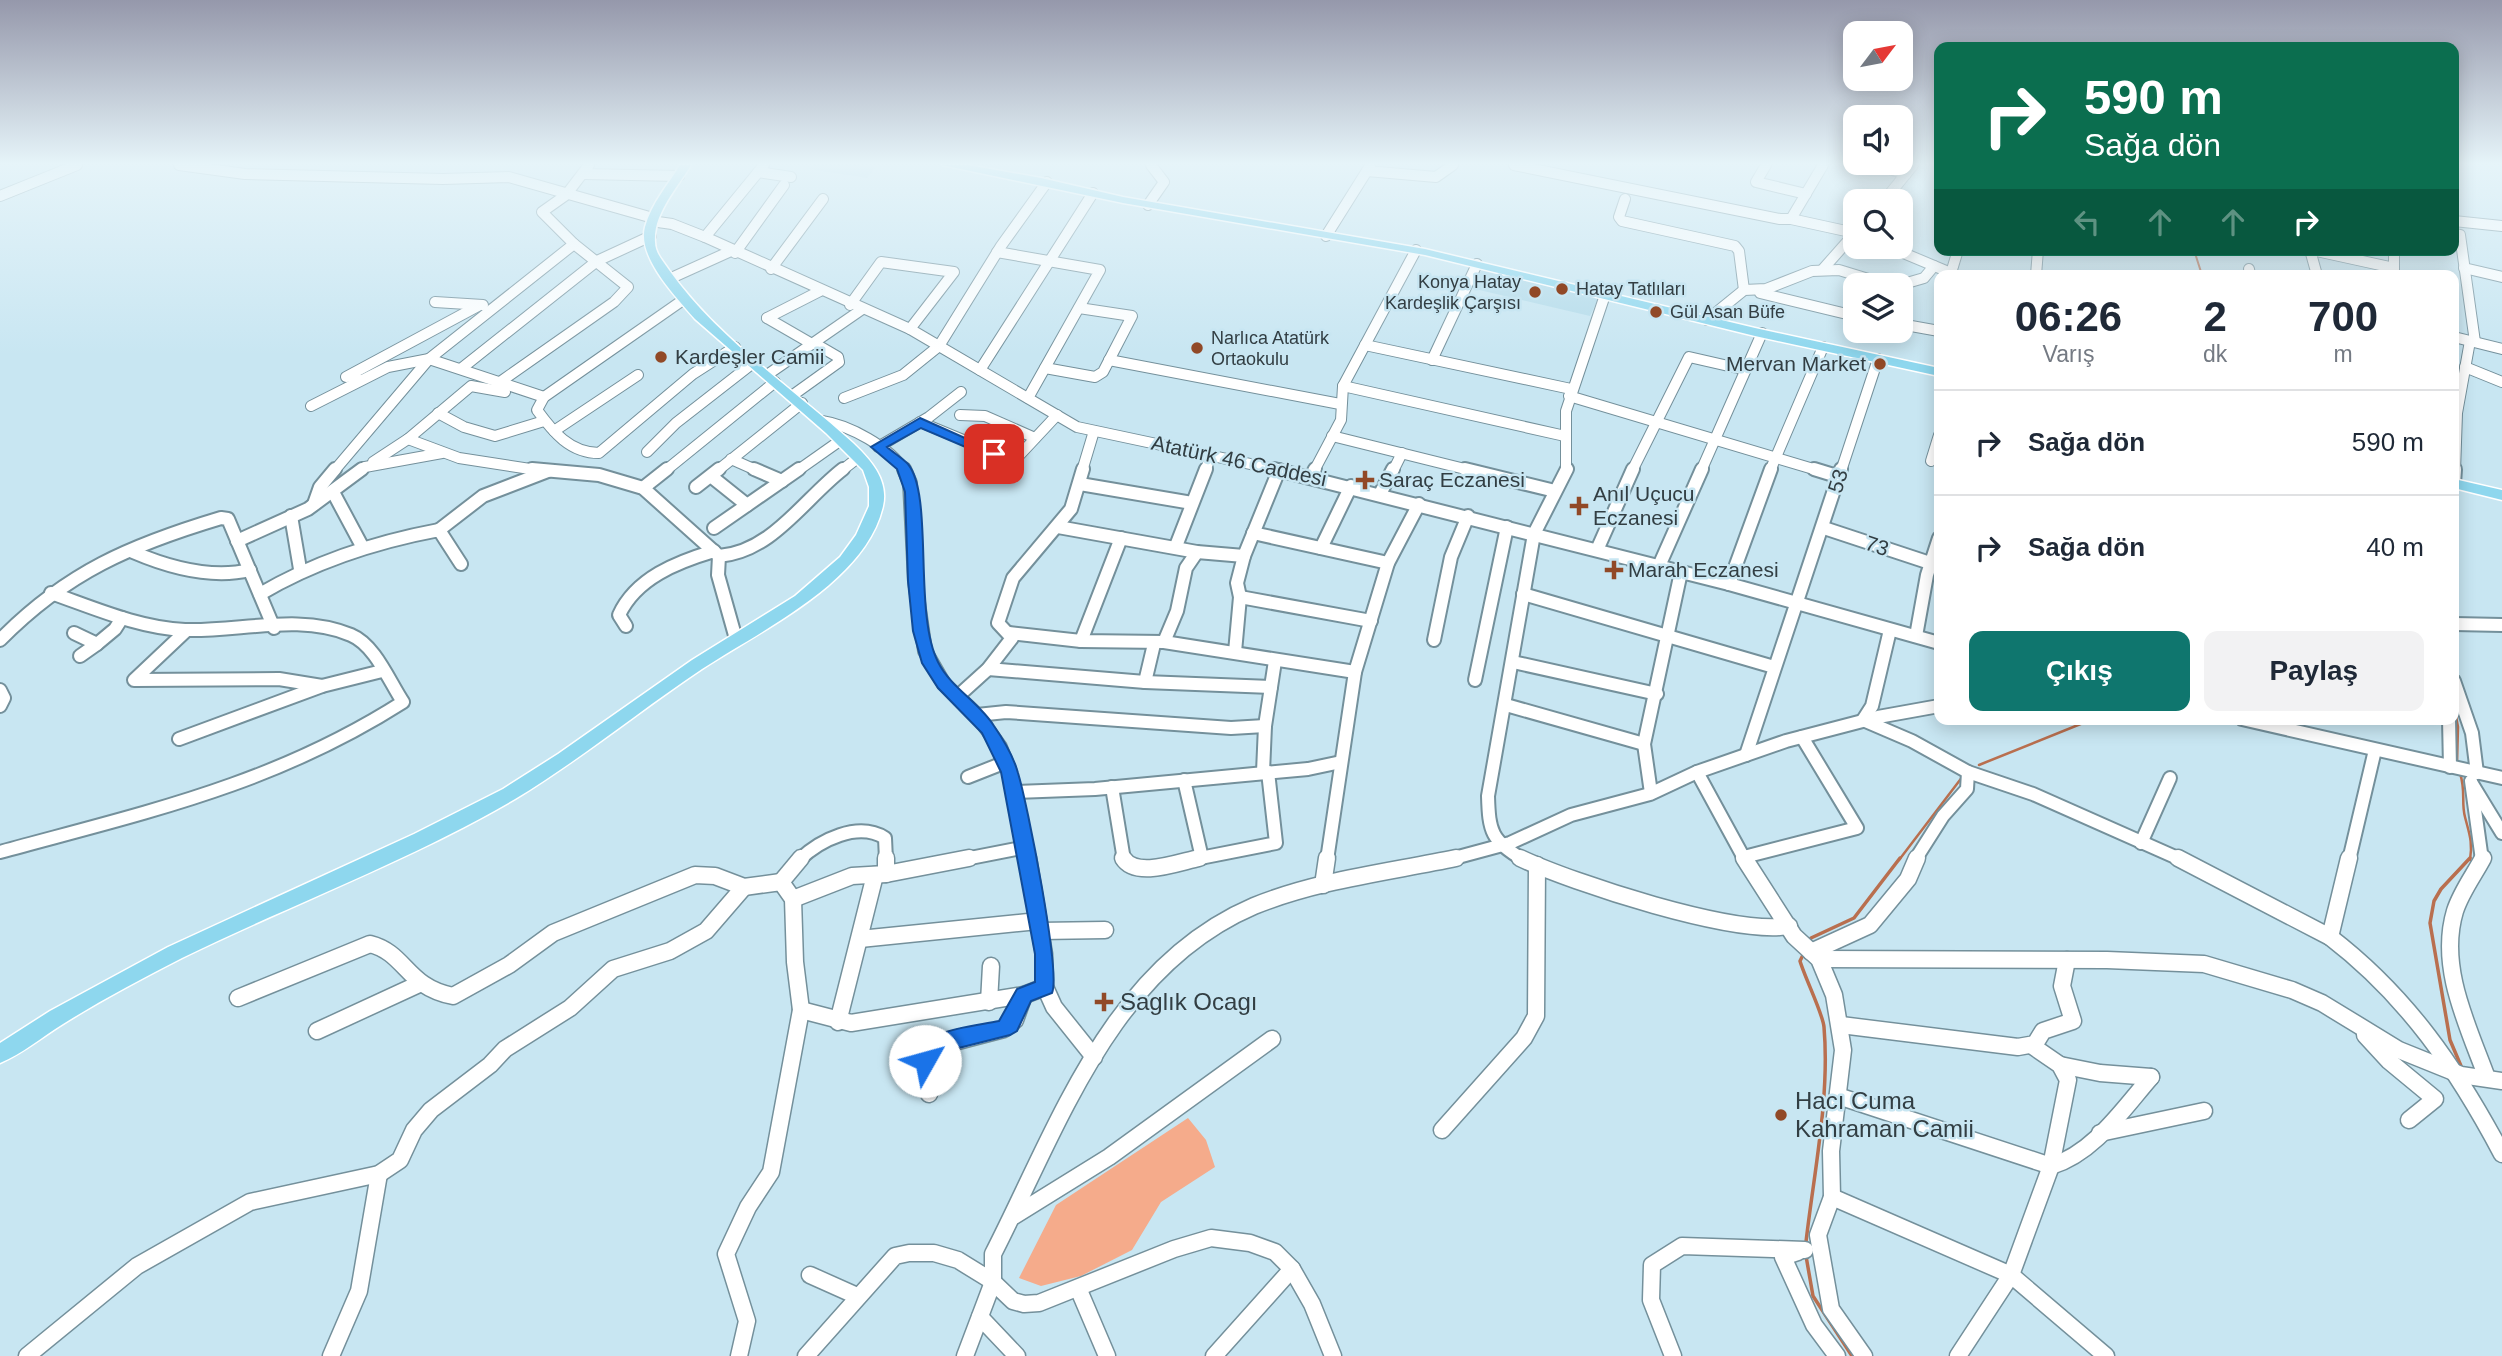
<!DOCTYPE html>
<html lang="tr">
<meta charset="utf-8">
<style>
body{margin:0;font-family:Helvetica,sans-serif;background:#f2f2f3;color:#1f2937;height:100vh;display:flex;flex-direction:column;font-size:26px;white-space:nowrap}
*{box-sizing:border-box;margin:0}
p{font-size:23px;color:#747a83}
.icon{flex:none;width:38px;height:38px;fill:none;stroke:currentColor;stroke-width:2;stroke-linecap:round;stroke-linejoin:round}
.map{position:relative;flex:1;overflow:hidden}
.details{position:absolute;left:1934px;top:270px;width:525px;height:455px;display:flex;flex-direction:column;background:#fff;border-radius:14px;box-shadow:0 4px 18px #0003}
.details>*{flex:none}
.banner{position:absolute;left:1934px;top:42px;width:525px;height:214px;border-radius:14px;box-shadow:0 4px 18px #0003;background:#0b6e4f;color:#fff;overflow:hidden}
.needle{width:46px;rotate:58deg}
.tools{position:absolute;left:1843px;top:21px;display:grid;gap:14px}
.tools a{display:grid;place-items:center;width:70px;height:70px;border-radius:14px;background:#fff;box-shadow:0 4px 18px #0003;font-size:35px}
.pin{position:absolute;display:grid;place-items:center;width:60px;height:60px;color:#fff;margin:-30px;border-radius:14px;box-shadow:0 4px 10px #0006}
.me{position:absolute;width:77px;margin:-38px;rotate:52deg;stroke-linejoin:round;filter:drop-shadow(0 0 5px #0008)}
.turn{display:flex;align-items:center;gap:24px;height:147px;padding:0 35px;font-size:32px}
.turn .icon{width:91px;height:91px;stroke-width:2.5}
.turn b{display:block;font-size:49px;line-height:60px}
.lanes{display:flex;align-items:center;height:66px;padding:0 35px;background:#0003;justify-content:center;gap:35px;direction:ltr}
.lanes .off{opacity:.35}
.eta{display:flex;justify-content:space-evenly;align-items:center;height:119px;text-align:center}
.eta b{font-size:42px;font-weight:700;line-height:49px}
.cta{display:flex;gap:14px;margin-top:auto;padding:14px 35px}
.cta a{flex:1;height:80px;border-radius:14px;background:#0f766e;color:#fff;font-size:28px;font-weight:700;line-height:80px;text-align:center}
.cta a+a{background:#f2f2f3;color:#1f2937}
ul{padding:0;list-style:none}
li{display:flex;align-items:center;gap:21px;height:105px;padding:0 35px;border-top:2px solid #e0e1e3}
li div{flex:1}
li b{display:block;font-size:26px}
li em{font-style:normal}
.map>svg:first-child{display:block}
.built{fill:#b4dbea}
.green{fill:#f5ab8b}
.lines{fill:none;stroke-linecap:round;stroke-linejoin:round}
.stream-far2{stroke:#b96f4f;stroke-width:2}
.stream-far1{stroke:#b96f4f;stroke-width:2.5}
.stream{stroke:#b96f4f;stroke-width:3.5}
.minor-far2-casing{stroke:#74909b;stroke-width:12}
.minor-far1-casing{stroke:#74909b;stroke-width:16}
.minor-casing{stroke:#74909b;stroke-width:19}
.major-casing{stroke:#fff;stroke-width:3}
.minor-far2{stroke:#fff;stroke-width:10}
.minor-far1{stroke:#fff;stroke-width:12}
.minor{stroke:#fff;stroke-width:16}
.major{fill:#8ed7ee;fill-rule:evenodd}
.route{fill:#1a73e8;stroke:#114b97;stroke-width:2}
.poi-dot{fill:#914927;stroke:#c8e6f2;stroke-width:2.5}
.labels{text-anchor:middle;stroke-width:5;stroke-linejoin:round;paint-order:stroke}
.far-poi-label{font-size:18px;fill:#323e43;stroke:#c8e6f2;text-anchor:start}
.poi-label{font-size:21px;fill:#323e43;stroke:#c8e6f2;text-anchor:start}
.street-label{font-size:21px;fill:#323e43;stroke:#c8e6f2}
.near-poi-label{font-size:24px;fill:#323e43;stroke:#c8e6f2;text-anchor:start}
</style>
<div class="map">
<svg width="2502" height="1356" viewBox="0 0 2502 1356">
<rect width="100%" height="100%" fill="#c8e6f2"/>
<g class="built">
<polygon points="813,165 859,165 875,168 867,178 809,169"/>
<polygon points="1482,269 1599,297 1590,316 1471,288"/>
</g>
<polygon class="green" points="1188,1118 1206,1140 1215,1167 1161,1202 1132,1250 1081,1276 1041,1286 1019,1278 1056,1205"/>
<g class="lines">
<polyline class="stream-far2" points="2194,250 2202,275"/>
<g class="stream-far1">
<polyline points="2454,706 2458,727 2457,764"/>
<polyline points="1979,765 2093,719"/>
<path d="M2460 773C2466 792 2461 802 2465 817 2469 833 2473 842 2470 860"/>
<polyline points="1899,860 1963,776"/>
</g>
<g class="stream">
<polyline points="1809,942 1811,938 1854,918 1900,858"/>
<path d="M1803 955 1800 961C1805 978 1823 1014 1824 1027 1830 1097 1814 1172 1806 1242"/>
<polyline points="2461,1066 2450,1040 2430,923 2434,901 2441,889 2470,858"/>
<polyline points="1806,1256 1813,1296 1852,1356"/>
</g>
<defs>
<g id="minor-far2">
<polyline points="179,165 245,174 443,179 509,177 653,218"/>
<polyline points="1514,165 1780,219 1791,219 1823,165"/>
<polyline points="1766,165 1756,182 1806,194"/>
<polyline points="1876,165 1906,174"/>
<polyline points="1367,171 1436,177 1453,165"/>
<polyline points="758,172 791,177"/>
<polyline points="584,174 679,176"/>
<polyline points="0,196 77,165"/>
<polyline points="1625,199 1619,217 1622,221 1735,246 1739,251 1744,290"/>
<polyline points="1884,201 1913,165"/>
<polyline points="1148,205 1164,182 1151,165"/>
<polyline points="1791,219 1855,233"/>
<polyline points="651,221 672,224 705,237 910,329 1077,427 1283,471"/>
<polyline points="2454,221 2502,226"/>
<polyline points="2454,234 2460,235 2475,342"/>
<polyline points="1326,236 1370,166"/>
<polyline points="705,237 764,165"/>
<polyline points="1889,247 1951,273"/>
<polyline points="2310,250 2317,275"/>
<polyline points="2312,250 2394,268"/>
<polyline points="2394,250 2394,274"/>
<polyline points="997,252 1100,270 1028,398"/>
<polyline points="735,253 784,185"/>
<polyline points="2464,268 2502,277"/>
<polyline points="771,269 823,199"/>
<polyline points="1823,269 1854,234"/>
<polyline points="2249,269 2250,275"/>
<polyline points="1954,275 1951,273 1958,250"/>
<polyline points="2036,275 2038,250"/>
<polyline points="669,279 731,251"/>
<polyline points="1900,285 1924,278 1934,266"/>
<polyline points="1760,293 1855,316"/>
<path d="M683 300 544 397 537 410C553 432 570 453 599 453L693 374 735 347"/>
<polyline points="435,302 483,305"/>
<polyline points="850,305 881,262 954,272 910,329"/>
<polyline points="767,318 820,291"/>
<polyline points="767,318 812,344"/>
<polyline points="1707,320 1744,290 1766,289 1812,271 1839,270 1888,285"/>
<polyline points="1900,324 1939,331"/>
<polyline points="2454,337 2502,349"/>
<polyline points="1365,345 1571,389"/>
<polyline points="1109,360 1340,404"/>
<polyline points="1432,360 1477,264"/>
<polyline points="2465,367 2502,382"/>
<polyline points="462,368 597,261 651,236"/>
<polyline points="1045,368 1095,377 1103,372 1132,316 1079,308"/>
<polyline points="980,370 1093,193"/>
<polyline points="767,375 861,310"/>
<polyline points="356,376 346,377 478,306"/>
<polyline points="500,382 614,302 628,287 574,244 542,212 566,195 589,165"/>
<polyline points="1343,386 1565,436"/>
<polyline points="505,392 471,386 408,439 459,458 543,471"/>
<polyline points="793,395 839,362 838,357 814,343"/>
<polyline points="1569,396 1820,471"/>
<polyline points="844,398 903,375 939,346 1001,246 1047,182"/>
<polyline points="311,406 388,367 429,359 544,397"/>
<polyline points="438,413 464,427 495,436 544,421"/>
<polyline points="960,415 985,416 1035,438"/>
<path d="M822 421C849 425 890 447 905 471"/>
<polyline points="920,422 1014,461 1057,415"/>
<polyline points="554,431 638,375"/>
<polyline points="1332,436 1473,471"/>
<polyline points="878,447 929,417 961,392"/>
<polyline points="647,452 676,423 753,363"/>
<polyline points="731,459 758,471"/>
<polyline points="1931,461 1939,435"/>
<polyline points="373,462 408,439"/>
<polyline points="334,471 429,359 574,244"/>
<polyline points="360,471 365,467 442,453"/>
<polyline points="665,471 775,382"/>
<polyline points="717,471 802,403"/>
<polyline points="797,471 841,440"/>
<polyline points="841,471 859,457"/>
<polyline points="1082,471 1094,431"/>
<polyline points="1205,471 1211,456"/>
<polyline points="1314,471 1341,420 1343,386 1416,250"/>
<polyline points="1393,471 1402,453"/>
<polyline points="1566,471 1566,411 1605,295"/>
<polyline points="1632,471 1689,357 1746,370"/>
<polyline points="1701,471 1762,333"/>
<polyline points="1770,471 1823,347"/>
<polyline points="1841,471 1878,359"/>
<polyline points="2455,471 2457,413 2470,341"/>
</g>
<g id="minor-far1">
<path d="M532 469 599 475 643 488 719 556C772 552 804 499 843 469"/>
<polyline points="754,469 782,481"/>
<polyline points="904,469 910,483 915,581 925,651 944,684 977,715 1000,747 1010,772 1028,860"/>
<polyline points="1274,469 1729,584 1939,643"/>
<polyline points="1465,469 1555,491"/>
<polyline points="1814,469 1840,477"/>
<polyline points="712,477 747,505"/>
<polyline points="1311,477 1315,469"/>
<polyline points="1080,484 1192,503"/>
<polyline points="2454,484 2455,469"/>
<polyline points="696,487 719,469"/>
<polyline points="643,488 667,469"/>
<polyline points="333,492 363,548"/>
<polyline points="1380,494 1393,469"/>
<polyline points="314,504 320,487 335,469"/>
<polyline points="291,516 300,569"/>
<polyline points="1058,527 1197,552 1244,556"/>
<polyline points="714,528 799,469"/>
<polyline points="1824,528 1930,563"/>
<polyline points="439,530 483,496 548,471"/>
<polyline points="1253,533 1388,563"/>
<polyline points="237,541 308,509 362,469"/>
<polyline points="1176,546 1206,469"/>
<polyline points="1321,548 1351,486"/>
<polyline points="1597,550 1633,469"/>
<path d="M133 552C168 567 212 579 250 570"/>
<polyline points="719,556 718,575 736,639"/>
<polyline points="1659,566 1702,469"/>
<polyline points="1729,584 1771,469"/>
<path d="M260 594C316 561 375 542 439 530L461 564"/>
<polyline points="1523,594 1774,667"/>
<polyline points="1240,597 1371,621"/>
<polyline points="2454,624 2502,625"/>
<path d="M626 626 619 615C636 578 677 562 714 551"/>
<polyline points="187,630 134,680 279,679 322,686"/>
<polyline points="1890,630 1872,706 1863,720 1912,741 1968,772 2033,794 2182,860"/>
<polyline points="74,633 97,644 115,629 122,618"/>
<polyline points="1009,633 1081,641 1164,642 1355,672"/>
<polyline points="1916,636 1927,575 1939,538"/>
<path d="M0 640C67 572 131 545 221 518L228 519 274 628"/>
<polyline points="1434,640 1451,557 1468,516"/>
<polyline points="1081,641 1121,538"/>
<polyline points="1164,642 1177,611 1186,568 1197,552"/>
<polyline points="1235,652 1240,597 1237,583 1244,556 1279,470"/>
<polyline points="80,656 97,644"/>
<polyline points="1513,662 1657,694"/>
<polyline points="988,669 1145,682 1271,687"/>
<polyline points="1475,680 1507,527"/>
<polyline points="2454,681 2472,733 2477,773"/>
<polyline points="1145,682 1154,644"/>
<polyline points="0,690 4,698 0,706"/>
<polyline points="957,697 988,669 1012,638 998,623 1013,578 1071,509 1083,469"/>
<polyline points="1506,705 1644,744"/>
<polyline points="977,715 1006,712 1231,728 1265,726"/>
<polyline points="2242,719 2502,778"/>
<polyline points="2449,719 2450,767"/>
<polyline points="179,739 322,686 382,671"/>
<polyline points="1746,755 1841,469"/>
<polyline points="1263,772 1265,726 1275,661"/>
<polyline points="1697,772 1745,860"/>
<polyline points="968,777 1006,762"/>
<polyline points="1184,780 1202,858"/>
<polyline points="2471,781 2482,860"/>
<polyline points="2472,784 2502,833"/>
<polyline points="1112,787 1124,860"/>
<polyline points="1015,792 1095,789 1308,769 1341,762"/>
<polyline points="1651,793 1644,744 1681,572"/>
<polyline points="2141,843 2170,778"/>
<path d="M0 852C146 812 273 785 403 702 389 681 375 645 351 635 300 613 238 632 185 630 139 628 94 608 51 593"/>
<polyline points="1744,857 1857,828 1802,737"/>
<path d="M799 860C820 840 858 821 885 838L886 860"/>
<polyline points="960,860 1026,847"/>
<polyline points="1190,860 1276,843 1268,772"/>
<polyline points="1327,860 1355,672 1388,563 1419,504"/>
<polyline points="1447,860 1510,843 1571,815 1650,794 1697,772 1786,741 1878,717 1939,706"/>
<path d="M1524 860C1491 841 1489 831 1488 796L1534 534 1567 469"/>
<polyline points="1915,860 1943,816 1967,789 1968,772"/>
<polyline points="2349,860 2375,750"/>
</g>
<g id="minor">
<polyline points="886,858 886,874"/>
<polyline points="1028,858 1044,954 1045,987 1054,1007 1094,1057"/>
<path d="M1123 858C1136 879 1179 862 1199 858"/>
<path d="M1520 858C1573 883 1735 936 1789 926"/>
<polyline points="1744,858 1794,936 1819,959 1834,995 1843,1050 1831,1151 1832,1197 1818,1235 1831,1309 1864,1356"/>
<polyline points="2178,858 2330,937 2349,858"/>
<path d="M2483 858C2474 875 2461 892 2455 911 2438 967 2468 1026 2487 1078"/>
<polyline points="781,882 801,858"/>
<polyline points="1323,885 1327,858"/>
<polyline points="793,899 852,876 886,874 969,858"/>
<polyline points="1040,931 1105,930"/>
<path d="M2330 937C2407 996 2457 1069 2502 1154"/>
<polyline points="860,939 1038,921"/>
<polyline points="1811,952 1870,925 1908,879 1917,858"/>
<polyline points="1819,959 2107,960 2204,964 2292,990 2322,1003 2399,1050 2461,1075 2502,1081"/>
<path d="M238 998 370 944C406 953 406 987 453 996L509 965 553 933 695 875 715 876 744 887 781 882 793 899 795 962 801 1010 771 1172 748 1207 726 1254 747 1321 739 1356"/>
<polyline points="989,1002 991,966"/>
<polyline points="801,1010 851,1023 1024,995 1045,987"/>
<polyline points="838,1022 875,875"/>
<polyline points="1841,1025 2018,1047 2035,1044 2043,1031 2073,1021 2062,986 2067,960"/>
<polyline points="317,1031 419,984"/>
<polyline points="2365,1035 2389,1061 2435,1099 2409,1120"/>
<polyline points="2060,1065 2100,1073 2151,1077"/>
<polyline points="929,1094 925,1061 931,1048 1004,1029 1015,1020 1024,995"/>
<path d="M1838 1096 2051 1166C2094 1153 2123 1109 2151 1077"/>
<polyline points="1442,1130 1524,1038 1536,1016 1537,865"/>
<polyline points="2100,1133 2204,1111"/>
<polyline points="1832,1197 2011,1275 2106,1356"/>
<polyline points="1014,1216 1109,1157 1272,1039"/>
<polyline points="1798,1252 1783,1257 1814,1325 1837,1356"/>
<polyline points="810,1275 857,1296"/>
<polyline points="1078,1288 1107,1356"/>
<polyline points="980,1317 1017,1356"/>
<polyline points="27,1356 137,1266 250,1202 379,1174 400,1160 414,1130 431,1110 490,1065 505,1049 570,1008 613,969 670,951 706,931 744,887"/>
<polyline points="331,1356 359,1291 379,1174"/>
<polyline points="806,1356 895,1256 909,1253 934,1253 958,1260 992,1281 1013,1301 1024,1304 1039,1303 1174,1249 1211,1238 1250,1243 1275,1252 1292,1269 1312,1304 1333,1356"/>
<path d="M965 1356 993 1282V1254C1059 1125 1111 967 1254 906 1318 880 1389 872 1456 858"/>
<polyline points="1214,1356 1292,1269"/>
<polyline points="1673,1356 1651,1300 1652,1265 1682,1246 1805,1250"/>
<polyline points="1958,1356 2011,1275 2051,1166 2068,1080 2060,1065 2031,1045"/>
</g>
<g id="major">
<path d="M680 165H691C677 188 653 214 655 242 655 253 663 261 669 270 718 339 790 386 853 443 870 459 889 480 883 506 866 582 761 630 702 669 639 711 580 760 515 799 409 861 292 904 182 958 141 979 101 1000 63 1024 42 1037 22 1054 0 1063V1043L50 1011 168 947 414 834 503 789 558 754 692 660 795 596 840 557 856 535 869 506V487L863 470 826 433 695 319C676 297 637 257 645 227 651 204 668 185 680 165Z"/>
<polygon points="942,165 968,165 1041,178 1123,197 1425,249 1755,328 1939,368 1939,376 1755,336 1425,255 1123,203"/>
<polygon points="2454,479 2502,490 2502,500 2454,488"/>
</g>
</defs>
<use href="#minor-far2" class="minor-far2-casing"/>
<use href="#minor-far1" class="minor-far1-casing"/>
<use href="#minor" class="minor-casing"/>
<use href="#major" class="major-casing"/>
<use href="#minor-far2" class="minor-far2"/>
<use href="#minor-far1" class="minor-far1"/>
<use href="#minor" class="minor"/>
<use href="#major" class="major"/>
</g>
<linearGradient id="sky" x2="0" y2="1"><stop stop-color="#9598ab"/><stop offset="0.46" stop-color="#e6f4f9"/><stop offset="1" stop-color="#e6f4f9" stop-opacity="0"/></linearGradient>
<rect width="2502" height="355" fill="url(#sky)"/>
<path class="route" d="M920 418 1001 454 994 458 989 457 921 428 887 447C894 453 902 458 908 464 934 496 913 613 938 662 951 688 979 702 994 726 1003 739 1014 758 1018 773 1027 802 1061 973 1052 993L1031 1001 1017 1031 1010 1035 943 1052 936 1058 932 1068 925 1070 918 1068 915 1061C922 1028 971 1027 999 1021L1017 989 1035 982V954L1001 772 982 733 938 688 922 663 913 631 908 581 905 492 897 469 871 447Z"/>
<g class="poi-dot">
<circle cx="1562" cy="289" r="7"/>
<circle cx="1535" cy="292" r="7"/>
<circle cx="1656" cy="312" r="7"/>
<circle cx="1197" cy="348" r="7"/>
<circle cx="661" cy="357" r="7"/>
<circle cx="1880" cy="364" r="7"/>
<path d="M1361.5 469.5h7v7h7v7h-7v7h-7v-7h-7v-7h7z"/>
<path d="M1575.5 495.5h7v7h7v7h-7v7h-7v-7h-7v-7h7z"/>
<path d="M1610.5 559.5h7v7h7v7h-7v7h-7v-7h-7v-7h7z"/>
<path d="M1100.5 991.5h7v7h7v7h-7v7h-7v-7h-7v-7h7z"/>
<circle cx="1781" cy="1115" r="7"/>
</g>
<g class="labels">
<g class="far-poi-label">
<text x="1521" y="288" text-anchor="end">Konya Hatay<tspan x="1521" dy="21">Kardeşlik Çarşısı</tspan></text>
<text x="1576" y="295">Hatay Tatlıları</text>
<text x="1670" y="318">Gül Asan Büfe</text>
<text x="1211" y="344">Narlıca Atatürk<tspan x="1211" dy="21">Ortaokulu</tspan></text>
</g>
<g class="poi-label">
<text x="675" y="364">Kardeşler Camii</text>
<text x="1866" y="371" text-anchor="end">Mervan Market</text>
<text x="1379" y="487">Saraç Eczanesi</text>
<text x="1593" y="501">Anıl Uçucu<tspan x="1593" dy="24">Eczanesi</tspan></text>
<text x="1628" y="577">Marah Eczanesi</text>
</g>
<g class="street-label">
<text transform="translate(1239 461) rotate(12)" y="7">Atatürk 46 Caddesi</text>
<text transform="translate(1838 481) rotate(-73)" y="7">53</text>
<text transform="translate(1877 546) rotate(18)" y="7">73</text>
</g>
<g class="near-poi-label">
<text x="1120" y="1010">Saglık Ocagı</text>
<text x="1795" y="1109">Hacı Cuma<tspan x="1795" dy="28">Kahraman Camii</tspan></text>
</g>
</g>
</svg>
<div class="tools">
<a><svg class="needle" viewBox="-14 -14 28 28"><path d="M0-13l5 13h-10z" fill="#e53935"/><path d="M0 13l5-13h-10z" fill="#747a83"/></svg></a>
<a><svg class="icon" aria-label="sound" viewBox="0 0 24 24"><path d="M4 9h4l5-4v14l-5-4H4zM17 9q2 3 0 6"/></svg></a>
<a><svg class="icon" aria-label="search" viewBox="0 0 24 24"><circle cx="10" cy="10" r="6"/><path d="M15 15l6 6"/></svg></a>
<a><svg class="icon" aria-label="layers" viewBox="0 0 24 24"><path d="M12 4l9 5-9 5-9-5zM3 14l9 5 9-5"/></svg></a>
</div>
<div class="pin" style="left:994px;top:454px;background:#d93025"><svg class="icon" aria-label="arrive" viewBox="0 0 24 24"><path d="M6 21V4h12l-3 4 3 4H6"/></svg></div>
<svg class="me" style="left:925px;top:1061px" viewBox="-20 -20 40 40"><circle r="19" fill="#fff"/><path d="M0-13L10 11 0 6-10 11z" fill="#1a73e8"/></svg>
<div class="banner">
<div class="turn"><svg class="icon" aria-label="right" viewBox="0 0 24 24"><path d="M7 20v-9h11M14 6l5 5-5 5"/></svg><div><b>590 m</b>Sağa dön</div></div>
<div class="lanes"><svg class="icon off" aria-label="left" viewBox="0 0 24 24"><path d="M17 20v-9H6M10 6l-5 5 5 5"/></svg><svg class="icon off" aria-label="ahead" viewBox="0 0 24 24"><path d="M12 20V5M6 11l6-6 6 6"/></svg><svg class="icon off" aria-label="ahead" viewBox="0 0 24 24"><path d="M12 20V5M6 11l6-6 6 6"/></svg><svg class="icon" aria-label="right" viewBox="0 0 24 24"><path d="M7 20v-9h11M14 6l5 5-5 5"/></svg></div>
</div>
<section class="details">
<div class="eta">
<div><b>06:26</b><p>Varış</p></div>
<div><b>2</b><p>dk</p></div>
<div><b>700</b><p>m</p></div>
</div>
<ul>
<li><svg class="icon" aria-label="right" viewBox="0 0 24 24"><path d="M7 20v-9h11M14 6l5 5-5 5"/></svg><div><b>Sağa dön</b></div><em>590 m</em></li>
<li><svg class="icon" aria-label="right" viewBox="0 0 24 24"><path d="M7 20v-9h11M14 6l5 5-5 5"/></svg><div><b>Sağa dön</b></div><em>40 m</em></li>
</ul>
<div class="cta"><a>Çıkış</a><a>Paylaş</a></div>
</section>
</div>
